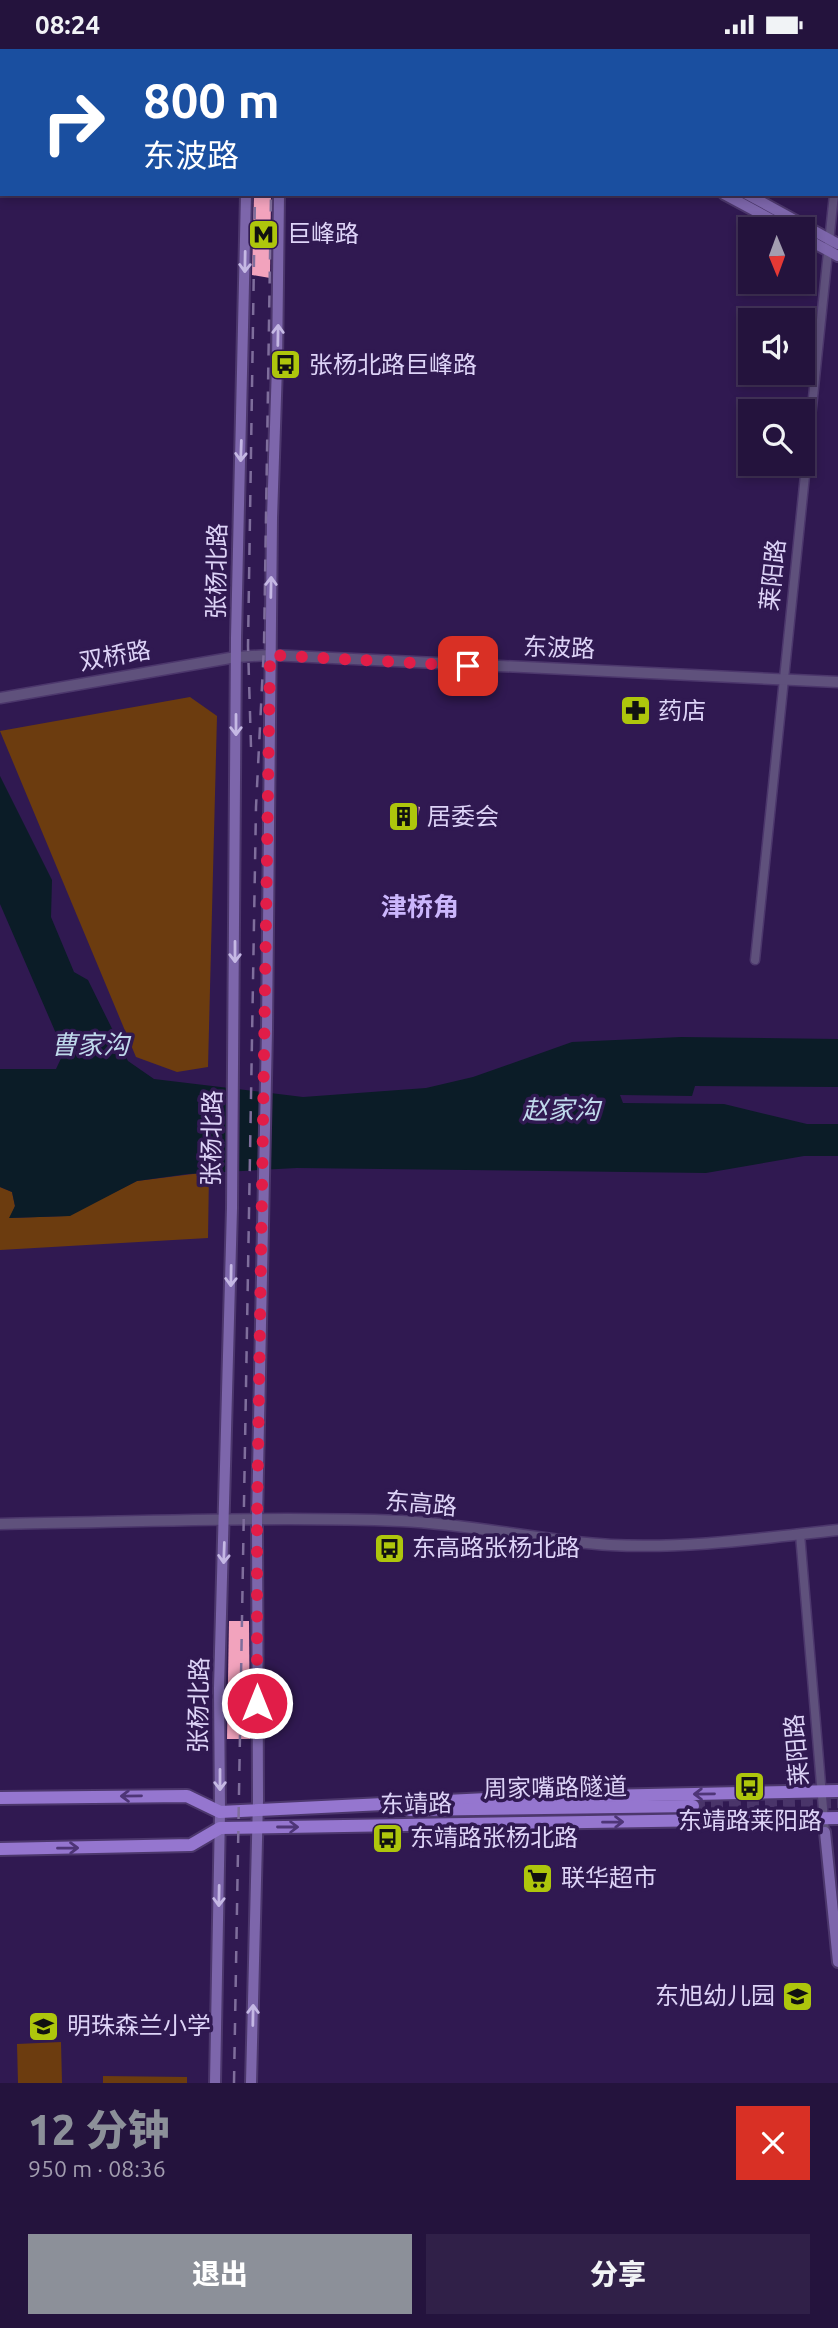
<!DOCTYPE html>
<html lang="zh">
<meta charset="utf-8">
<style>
body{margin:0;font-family:Ubuntu,"Noto Sans SC",sans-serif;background:#302048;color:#f1f3f6;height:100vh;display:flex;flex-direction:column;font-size:26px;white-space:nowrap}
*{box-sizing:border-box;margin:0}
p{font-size:23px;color:#a39eb0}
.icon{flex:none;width:38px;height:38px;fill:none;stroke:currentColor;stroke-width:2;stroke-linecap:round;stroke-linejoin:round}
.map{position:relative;height:2034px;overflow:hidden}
.panel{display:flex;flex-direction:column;background:#24133d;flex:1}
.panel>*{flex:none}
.top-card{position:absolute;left:0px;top:0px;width:838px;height:147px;box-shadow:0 4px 10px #0003,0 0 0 2px #413257;background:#1a4fa0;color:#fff;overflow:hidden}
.needle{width:46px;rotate:179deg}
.fabs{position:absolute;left:738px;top:168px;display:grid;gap:14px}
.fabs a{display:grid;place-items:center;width:77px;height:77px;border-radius:0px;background:#24133d;box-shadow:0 4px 10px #0003,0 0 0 2px #413257;font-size:35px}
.pin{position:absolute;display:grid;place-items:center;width:60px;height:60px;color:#fff;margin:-30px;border-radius:14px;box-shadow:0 4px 10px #0006}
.me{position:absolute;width:77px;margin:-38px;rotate:0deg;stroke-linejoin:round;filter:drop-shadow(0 0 5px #0008)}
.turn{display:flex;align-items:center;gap:24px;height:147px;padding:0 28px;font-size:32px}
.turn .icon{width:91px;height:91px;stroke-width:2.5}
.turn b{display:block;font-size:49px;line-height:60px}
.round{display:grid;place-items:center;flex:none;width:74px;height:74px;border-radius:0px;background:#302048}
.head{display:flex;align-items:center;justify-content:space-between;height:119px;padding:0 28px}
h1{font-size:42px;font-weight:800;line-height:52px;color:#8c9099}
.action{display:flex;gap:14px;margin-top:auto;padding:14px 28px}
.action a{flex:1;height:80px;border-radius:0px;background:#8c9099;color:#fff;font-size:28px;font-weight:800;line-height:80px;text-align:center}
.action a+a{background:#302048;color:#f1f3f6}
.status{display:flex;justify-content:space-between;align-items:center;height:49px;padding:0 35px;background:#24133d;direction:ltr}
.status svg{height:19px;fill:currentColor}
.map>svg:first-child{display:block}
.green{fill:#6c3c0f}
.water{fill:#0b1c27}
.building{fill:#f2a3bd}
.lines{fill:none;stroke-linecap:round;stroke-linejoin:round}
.primary-tunnel{stroke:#4a356a;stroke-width:12;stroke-dasharray:12 6;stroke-linecap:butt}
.minor-casing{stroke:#4c376c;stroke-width:11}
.tertiary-casing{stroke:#4c376c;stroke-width:13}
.secondary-casing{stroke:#4c376c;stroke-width:14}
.primary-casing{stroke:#4c376c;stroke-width:16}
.minor{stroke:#5f517c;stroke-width:8}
.tertiary{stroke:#5f517c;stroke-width:10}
.secondary{stroke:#7d66ab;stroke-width:10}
.primary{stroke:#9576cf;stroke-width:12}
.rail{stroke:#7f6e9c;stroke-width:2.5;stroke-dasharray:12 12;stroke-linecap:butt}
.oneway{stroke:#c5b8e4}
.oneway2{stroke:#4e3577}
.route{stroke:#e11d48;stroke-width:12;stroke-dasharray:0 21.6}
.labels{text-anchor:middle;stroke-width:7;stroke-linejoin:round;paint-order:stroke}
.poi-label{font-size:24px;fill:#ddd3f7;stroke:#301951;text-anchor:start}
.street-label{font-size:24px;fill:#ddd3f7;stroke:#301951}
.neighbourhood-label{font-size:26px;font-weight:bold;fill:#cbb6fc;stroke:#301951}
.water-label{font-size:26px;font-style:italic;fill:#bfd9eb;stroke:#301951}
</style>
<div class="status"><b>08:24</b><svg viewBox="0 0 49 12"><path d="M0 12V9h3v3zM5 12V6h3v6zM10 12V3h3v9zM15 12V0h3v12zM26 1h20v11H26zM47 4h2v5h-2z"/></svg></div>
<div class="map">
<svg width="838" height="2034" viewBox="0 0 838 2034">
<rect width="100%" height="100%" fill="#301951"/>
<g class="green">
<polygon points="190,648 217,667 208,1018 177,1023 136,1008 0,682"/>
<polygon points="209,1123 208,1189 0,1201 0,1138 12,1143 15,1157 10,1169 67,1167 137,1132"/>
<polygon points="61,1993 62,2034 18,2034 17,1995"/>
<polygon points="103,2027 187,2028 187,2034 103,2034"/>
</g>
<polygon class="water" points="0,727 52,831 51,868 74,923 88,931 128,1012 154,1030 303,1048 426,1039 473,1028 572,993 681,988 838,990 838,1038 695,1037 692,1047 620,1046 623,1054 724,1055 807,1075 838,1075 838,1107 804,1107 706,1124 297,1119 188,1125 137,1132 70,1167 9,1169 15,1157 12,1143 0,1138 0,1020 56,1020 64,1003 0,855"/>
<g class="building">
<polygon points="254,145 271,145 270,229 252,226"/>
<polygon points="392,753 420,758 415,781 389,778"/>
<polygon points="229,1572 249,1572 250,1690 227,1690"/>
</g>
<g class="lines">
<polyline class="primary-tunnel" points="693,1757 838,1753"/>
<defs>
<g id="minor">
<polyline points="836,128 838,118"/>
<polyline points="755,911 834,145"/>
<polyline points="800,1485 825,1783"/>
</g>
<g id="tertiary">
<polyline points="0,649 236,608 270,606 838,633"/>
<path d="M0 1475C134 1473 268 1467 401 1472 472 1475 541 1492 611 1496 687 1500 763 1489 838 1481"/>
</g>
<g id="secondary">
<polyline points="459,0 462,2"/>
<polyline points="481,0 484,2"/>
<polyline points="247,2 247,0"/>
<polyline points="279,2 279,0"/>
<polyline points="0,87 2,87"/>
<polyline points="0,98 2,98"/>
<polyline points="724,145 789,180"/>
<polyline points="747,145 838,195"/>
<polyline points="803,188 838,207"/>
<polyline points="825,1783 838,1913"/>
<polyline points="215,2034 220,1763 219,1639 232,1159 236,589 246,145"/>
<polyline points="251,2034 258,1751 257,1471 267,981 272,469 277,317 279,145"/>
</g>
<g id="primary">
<polyline points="0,1749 187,1747 220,1763 508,1749 838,1742"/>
<polyline points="410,1761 693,1757"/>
<polyline points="0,1800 191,1796 220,1779 838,1769"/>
</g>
</defs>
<use href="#minor" class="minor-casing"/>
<use href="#tertiary" class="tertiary-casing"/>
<use href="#secondary" class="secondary-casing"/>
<use href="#primary" class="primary-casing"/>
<use href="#minor" class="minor"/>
<use href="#tertiary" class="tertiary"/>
<use href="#secondary" class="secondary"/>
<use href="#primary" class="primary"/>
<g class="rail">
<polyline points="260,2 260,0"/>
<polyline points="251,698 248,597 255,145"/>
<polyline points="234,2034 256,758 264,597 271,145"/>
</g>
</g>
<defs><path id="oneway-shaft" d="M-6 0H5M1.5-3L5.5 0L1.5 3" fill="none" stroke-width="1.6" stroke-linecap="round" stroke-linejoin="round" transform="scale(1.75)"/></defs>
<g class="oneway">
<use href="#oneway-shaft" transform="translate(245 213) rotate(91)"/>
<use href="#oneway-shaft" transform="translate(278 286) rotate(-89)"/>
<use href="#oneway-shaft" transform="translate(241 402) rotate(92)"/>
<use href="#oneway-shaft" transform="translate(271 538) rotate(-89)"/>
<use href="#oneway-shaft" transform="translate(236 676) rotate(90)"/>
<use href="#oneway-shaft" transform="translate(235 903) rotate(90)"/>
<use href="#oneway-shaft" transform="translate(231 1227) rotate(91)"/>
<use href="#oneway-shaft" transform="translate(224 1504) rotate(92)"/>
<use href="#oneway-shaft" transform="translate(220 1731) rotate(90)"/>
<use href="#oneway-shaft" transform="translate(219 1847) rotate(91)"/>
<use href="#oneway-shaft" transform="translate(253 1966) rotate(-89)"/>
</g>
<g class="oneway2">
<use href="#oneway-shaft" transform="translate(704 1745) rotate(179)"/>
<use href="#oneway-shaft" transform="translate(131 1747) rotate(179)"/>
<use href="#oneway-shaft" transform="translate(613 1773) rotate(-1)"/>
<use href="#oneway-shaft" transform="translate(288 1778)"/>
<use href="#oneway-shaft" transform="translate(68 1799) rotate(-1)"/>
</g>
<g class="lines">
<polyline class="route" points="257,1654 257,1471 270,606 468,617"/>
</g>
<defs>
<symbol id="metro-square" viewBox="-11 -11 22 22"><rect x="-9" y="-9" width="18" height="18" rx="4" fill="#aec60c" stroke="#301951"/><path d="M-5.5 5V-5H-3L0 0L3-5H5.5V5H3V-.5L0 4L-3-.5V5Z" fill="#111"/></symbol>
<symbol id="bus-square" viewBox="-11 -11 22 22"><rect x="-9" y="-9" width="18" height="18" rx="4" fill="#aec60c" stroke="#301951"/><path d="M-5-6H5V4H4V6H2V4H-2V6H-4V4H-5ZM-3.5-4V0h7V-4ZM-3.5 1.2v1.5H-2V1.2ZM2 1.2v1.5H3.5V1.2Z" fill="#111"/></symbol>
<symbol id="pharmacy-square" viewBox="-11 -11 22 22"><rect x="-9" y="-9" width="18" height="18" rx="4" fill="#aec60c" stroke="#301951"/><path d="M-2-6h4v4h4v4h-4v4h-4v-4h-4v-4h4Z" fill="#111"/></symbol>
<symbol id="building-square" viewBox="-11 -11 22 22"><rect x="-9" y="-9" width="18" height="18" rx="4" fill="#aec60c" stroke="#301951"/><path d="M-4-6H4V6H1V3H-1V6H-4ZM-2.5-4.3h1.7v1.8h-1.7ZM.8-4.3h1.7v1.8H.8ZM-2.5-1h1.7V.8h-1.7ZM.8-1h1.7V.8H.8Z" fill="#111"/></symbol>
<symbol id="supermarket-square" viewBox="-11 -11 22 22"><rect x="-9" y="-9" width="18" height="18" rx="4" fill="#aec60c" stroke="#301951"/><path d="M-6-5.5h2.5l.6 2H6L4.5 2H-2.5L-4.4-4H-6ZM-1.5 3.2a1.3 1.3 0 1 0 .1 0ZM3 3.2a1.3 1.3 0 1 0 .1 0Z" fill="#111"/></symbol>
<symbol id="school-square" viewBox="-11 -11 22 22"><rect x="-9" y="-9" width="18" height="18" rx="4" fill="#aec60c" stroke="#301951"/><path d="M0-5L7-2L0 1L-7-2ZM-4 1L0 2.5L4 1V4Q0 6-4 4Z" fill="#111"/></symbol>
</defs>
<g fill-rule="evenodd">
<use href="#metro-square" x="246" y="168" width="35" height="35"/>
<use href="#bus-square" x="268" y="298" width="35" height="35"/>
<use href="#pharmacy-square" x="618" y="644" width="35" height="35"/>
<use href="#building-square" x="386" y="750" width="35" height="35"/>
<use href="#bus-square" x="372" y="1482" width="35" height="35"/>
<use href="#bus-square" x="732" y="1720" width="35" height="35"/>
<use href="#bus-square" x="370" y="1772" width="35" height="35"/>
<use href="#supermarket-square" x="520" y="1812" width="35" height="35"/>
<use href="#school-square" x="780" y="1930" width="35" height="35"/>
<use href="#school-square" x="26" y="1960" width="35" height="35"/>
</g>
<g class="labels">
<g class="poi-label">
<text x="287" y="193">巨峰路</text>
<text x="309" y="324">张杨北路巨峰路</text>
<text x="658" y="670">药店</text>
<text x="427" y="776">居委会</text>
<text x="412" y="1507">东高路张杨北路</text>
<text x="750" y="1780" text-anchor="middle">东靖路莱阳路</text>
<text x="410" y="1797">东靖路张杨北路</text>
<text x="561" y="1837">联华超市</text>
<text x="775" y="1955" text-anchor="end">东旭幼儿园</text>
<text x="67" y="1985">明珠森兰小学</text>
</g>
<g class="street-label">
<text transform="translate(217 522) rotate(-89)" y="8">张杨北路</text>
<text transform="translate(773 526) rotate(-84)" y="8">莱阳路</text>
<text transform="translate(559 599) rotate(2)" y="8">东波路</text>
<text transform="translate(115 607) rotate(-10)" y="8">双桥路</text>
<text transform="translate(212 1089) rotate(-89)" y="8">张杨北路</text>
<text transform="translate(421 1455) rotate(5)" y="8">东高路</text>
<text transform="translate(199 1656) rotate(-89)" y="8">张杨北路</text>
<text transform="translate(797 1701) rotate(-95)" y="8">莱阳路</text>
<text transform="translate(555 1739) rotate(-1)" y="8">周家嘴路隧道</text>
<text transform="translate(416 1755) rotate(-1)" y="8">东靖路</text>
</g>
<g class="neighbourhood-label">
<text x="420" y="867">津桥角</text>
</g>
<g class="water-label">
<text x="90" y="1005">曹家沟</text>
<text x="561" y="1070">赵家沟</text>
</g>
</g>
</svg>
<div class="fabs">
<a><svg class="needle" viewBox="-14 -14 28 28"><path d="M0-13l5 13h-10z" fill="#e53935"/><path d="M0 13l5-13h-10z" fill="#a39eb0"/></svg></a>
<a><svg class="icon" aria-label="sound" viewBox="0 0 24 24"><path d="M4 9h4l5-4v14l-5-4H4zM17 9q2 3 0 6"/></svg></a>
<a><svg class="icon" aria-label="search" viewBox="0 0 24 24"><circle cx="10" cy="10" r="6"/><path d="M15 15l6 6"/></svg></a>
</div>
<div class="pin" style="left:468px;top:617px;background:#d93025"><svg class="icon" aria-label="arrive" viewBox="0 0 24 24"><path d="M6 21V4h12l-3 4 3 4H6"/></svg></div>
<svg class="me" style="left:257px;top:1654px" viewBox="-20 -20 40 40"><circle r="17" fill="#e11d48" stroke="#fff" stroke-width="3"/><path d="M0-11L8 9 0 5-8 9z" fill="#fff"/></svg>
<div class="top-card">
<div class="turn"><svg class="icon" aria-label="right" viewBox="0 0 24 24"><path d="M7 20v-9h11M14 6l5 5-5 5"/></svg><div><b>800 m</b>东波路</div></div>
</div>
</div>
<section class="panel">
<div class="head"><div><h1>12 分钟</h1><p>950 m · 08:36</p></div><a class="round" style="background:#d93025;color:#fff"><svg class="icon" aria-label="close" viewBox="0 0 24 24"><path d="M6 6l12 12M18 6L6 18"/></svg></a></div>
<div class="action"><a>退出</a><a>分享</a></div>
</section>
